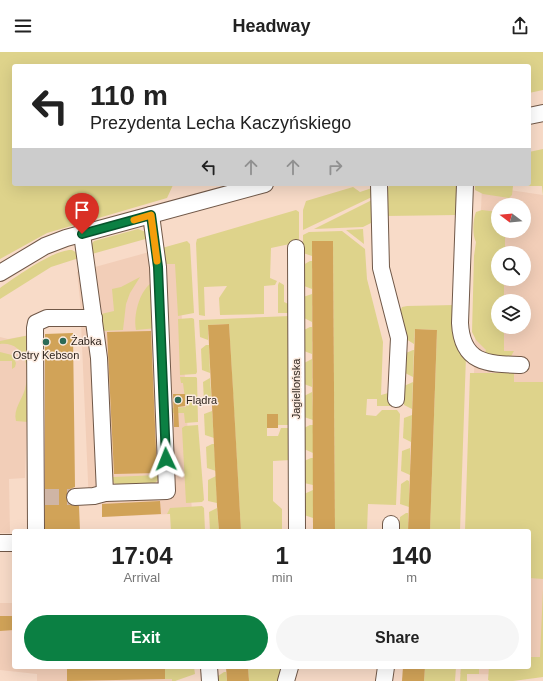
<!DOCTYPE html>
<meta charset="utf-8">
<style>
body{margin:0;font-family:Arial,sans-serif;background:#f6f6f6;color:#222;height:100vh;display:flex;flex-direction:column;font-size:15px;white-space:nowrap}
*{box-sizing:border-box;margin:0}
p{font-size:13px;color:#767676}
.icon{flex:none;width:22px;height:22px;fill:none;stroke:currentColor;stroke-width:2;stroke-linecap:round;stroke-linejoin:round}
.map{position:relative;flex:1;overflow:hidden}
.drawer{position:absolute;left:12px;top:477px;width:519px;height:140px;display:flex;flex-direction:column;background:#fff;border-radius:4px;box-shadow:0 4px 16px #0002}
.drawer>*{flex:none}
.hud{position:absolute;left:12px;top:12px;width:519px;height:122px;border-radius:4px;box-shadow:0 4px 16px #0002;background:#fff;color:#222;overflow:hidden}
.needle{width:26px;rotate:286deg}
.fabs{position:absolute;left:491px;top:146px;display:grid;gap:8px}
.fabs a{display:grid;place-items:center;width:40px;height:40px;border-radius:50%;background:#fff;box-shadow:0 4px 16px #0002;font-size:20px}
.pin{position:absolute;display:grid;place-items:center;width:34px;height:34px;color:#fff;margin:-41px -17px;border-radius:50% 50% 50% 0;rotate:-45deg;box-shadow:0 0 4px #0007}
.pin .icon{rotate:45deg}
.me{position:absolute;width:44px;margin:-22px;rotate:358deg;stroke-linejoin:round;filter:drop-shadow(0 0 3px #0008)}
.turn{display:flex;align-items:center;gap:14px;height:84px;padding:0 12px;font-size:18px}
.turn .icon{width:52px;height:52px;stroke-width:2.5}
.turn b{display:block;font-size:28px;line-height:34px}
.lanes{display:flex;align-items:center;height:38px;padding:0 12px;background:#0003;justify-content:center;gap:20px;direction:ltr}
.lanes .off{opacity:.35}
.eta{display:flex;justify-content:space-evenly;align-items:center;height:68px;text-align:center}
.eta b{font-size:24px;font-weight:700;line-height:28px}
.cta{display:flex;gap:8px;margin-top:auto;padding:8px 12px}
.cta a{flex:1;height:46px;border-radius:24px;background:#0b8043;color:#fff;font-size:16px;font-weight:700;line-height:46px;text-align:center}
.cta a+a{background:#f6f6f6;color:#222}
header{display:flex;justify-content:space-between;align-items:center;height:52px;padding:0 12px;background:#fff;font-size:18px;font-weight:700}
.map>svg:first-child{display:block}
.built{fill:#f2ceb8;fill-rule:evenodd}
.green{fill:#ded38b}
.building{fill:#d1a358}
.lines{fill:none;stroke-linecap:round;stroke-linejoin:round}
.minor-tunnel{stroke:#cfb5a5;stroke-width:16;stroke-dasharray:16 8;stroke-linecap:butt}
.minor-casing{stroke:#705848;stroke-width:18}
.minor{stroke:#fff;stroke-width:16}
.route-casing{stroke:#07532c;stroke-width:10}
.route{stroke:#0b8043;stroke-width:7}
.slow{stroke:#f59e0b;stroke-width:7}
.poi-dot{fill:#2b6a57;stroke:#fcebe0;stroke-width:1.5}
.labels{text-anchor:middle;stroke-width:3;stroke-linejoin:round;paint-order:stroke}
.poi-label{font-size:11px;fill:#291f18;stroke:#fcebe0;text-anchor:start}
.street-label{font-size:11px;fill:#291f18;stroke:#fcebe0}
</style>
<header><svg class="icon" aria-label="menu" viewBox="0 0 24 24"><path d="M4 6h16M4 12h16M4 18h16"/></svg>Headway<svg class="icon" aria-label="share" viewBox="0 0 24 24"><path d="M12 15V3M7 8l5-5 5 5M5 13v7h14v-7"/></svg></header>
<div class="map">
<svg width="543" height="629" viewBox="0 0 543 629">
<rect width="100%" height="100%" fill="#f8dbc8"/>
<g class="built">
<path d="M482 134 543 143V330H514V322L474 321ZM498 153H524V179H498ZM498 201H524V227H498ZM498 249H524V275H498Z"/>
<polygon points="178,192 192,461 102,465 102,451 89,452 80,248 77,220"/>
<polygon points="30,283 25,426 9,427 10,481 0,481 0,285 8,287"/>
<polygon points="543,428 543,623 460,622 461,615 529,615 529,479 465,479"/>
<polygon points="0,551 14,551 14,615 175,615 176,629 37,629 37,622 0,618"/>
</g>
<g class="green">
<polygon points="0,0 543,0 543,38 529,41 529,14 14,14 14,132 177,132 173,133 167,146 47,181 0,207"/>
<polygon points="543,97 543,144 542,134 513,134 512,143 509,146 483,142 475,138 475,132 529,132 529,100"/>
<polygon points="390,132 458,132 457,163 387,164 387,138"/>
<polygon points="353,135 360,140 375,135 374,144 303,178 303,158 306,149"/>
<polygon points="374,147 375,169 363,175 314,177"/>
<polygon points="296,158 299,160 299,190 271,196 270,226 277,229 275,233 264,234 264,262 220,263 219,246 227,234 204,235 205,264 199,263 196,191 197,187"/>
<path d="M482 158 498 160V179H505V201H498V227H504V249H498V275H504V299H514L510 306 484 303 486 298 476 288 472 280 474 204 476 190C472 183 473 167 476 160Z"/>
<polygon points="138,177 146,180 149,186 92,202 91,193 94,189"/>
<polygon points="363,177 364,192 346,178"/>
<polygon points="342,179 365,197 367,227 383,290 381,343 392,340 391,354 377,354 377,347 367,347 366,363 376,364 382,358 397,358 400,362 396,453 368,452 367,479 335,479 333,189 312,189 312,204 303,201 303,183 309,180"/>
<polygon points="187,189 190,192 194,261 178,264 175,212 165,212 162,196"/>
<path d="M72 198 77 201 79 206 51 215 0 247V236C16 225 54 197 72 198Z"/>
<polygon points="310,209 312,209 312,237 304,234 303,213"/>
<polygon points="140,225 130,241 126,252 123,278 104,279 101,262 114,259 112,237 121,235"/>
<polygon points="279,230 284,233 284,250 293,254 293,261 278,261 278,233"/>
<path d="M150 232H152L157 276 136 278C133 264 139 241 150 232Z"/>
<polygon points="312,242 312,270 304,266 303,245"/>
<polygon points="455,253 466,304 460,479 430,479 437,278 415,277 414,292 406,287 400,260 402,255 407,254"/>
<polygon points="290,264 291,373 278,373 277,362 267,363 267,384 278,384 281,376 291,376 291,408 273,409 273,449 282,457 282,479 241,479 229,272 208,273 208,288 200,285 199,268"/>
<polygon points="192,266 194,267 197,320 196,322 180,323 178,267"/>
<polygon points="310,275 312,275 312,302 304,299 304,278"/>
<path d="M30 283 28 370 16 369C13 357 22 348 25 337 31 317 25 289 0 292V289Z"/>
<polygon points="206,293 209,293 210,321 202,318 201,297"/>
<polygon points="413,298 414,298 413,325 405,321 406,301"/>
<polygon points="0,300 12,303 16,311 15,315 12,317 12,309 0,309"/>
<polygon points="312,307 312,335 304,332 304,311"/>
<polygon points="470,321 514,321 514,330 543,330 543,527 529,526 529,479 465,479"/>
<polygon points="180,325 196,325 197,326 198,370 185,371 184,361 172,361 172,356 186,355 183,331 181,331"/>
<polygon points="210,326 212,353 204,350 203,330"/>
<polygon points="413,330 412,357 404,353 404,334"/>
<polygon points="312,340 313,368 304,365 304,344"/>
<polygon points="212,359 214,386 205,383 204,362"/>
<polygon points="412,363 411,390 403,386 404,366"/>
<polygon points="198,373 204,448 202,450 186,451 182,376 185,374"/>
<polygon points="310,373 313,373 313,401 304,397 304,376"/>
<polygon points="212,392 214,392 216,419 207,416 206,395"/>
<polygon points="410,396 410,423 401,419 402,399"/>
<polygon points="311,406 313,406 313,433 304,431 304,409"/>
<polygon points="158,423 158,428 155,431 117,433 113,430 113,425"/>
<polygon points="216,424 217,451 208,449 208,428"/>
<polygon points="407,428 409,429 409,455 400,452 401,432"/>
<polygon points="313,438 313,466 304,463 304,442"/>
<polygon points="202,454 204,456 205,479 171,479 170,462 167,462 170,456"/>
<polygon points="217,456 219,479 210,479 209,460"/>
<polygon points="406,461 408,461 408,479 399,479 400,465"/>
<polygon points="543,537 543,625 513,629 490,629 488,628 489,615 529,615 529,605 540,605"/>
<polygon points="165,615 194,615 195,622 175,629 172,629 172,627 165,627"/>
<polygon points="248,615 282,615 278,629 249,629"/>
<polygon points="425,615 456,615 455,629 424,629"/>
<polygon points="461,615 479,615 479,622 467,622 467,629 460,629"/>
<polygon points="224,620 226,620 227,629 218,629 218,624"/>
</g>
<g class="building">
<polygon points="312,189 333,189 335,479 313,479"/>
<polygon points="229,272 233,337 241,479 219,479 217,454 208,273"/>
<polygon points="415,277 437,278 430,479 408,479"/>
<polygon points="151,279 157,421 114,422 107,280"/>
<polygon points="73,281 75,435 70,437 66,445 70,453 79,454 80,479 45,479 45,282"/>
<polygon points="173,342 185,342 185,354 178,355 179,375 174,375"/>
<rect x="267" y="362" width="11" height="14"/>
<polygon points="160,449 161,462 102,465 102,452"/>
<polygon points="0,564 14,564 14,578 0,579"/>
<polygon points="67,615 165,615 165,627 67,629"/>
<polygon points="226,615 248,615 249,629 227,629"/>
<polygon points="403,615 425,615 424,629 402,629"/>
</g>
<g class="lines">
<polyline class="minor-tunnel" points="43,445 75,445"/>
<defs>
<g id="minor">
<polyline points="529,64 543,61"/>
<polyline points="379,132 381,216 399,286 396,347"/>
<path d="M465 132 460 271C462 312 488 312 521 313"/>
<polyline points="82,182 99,306 105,441 167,439 158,215 151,163"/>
<polyline points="296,196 297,479"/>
<polyline points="0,221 45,194 66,186 265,132"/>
<polyline points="75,445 94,444 105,441"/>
<polyline points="36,479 35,276 36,271 47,266 94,266"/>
<polyline points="391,479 391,472"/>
<polyline points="0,491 14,491"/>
<polyline points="209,615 210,629"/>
<polyline points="286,629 290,615"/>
<polyline points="384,629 386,615"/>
</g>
</defs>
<use href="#minor" class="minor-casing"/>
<use href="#minor" class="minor"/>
</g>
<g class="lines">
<defs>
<polyline id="route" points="82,182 151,163 158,215 166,407"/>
</defs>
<use href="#route" class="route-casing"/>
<use href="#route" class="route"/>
<polyline class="slow" points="134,168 151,163 157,209"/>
</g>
<g class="poi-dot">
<circle cx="63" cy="289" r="4"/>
<circle cx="46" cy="290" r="4"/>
<circle cx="178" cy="348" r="4"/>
</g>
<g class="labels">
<g class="poi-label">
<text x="71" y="293">Żabka</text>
<text x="46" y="307" text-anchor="middle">Ostry Kebson</text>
<text x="186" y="352">Flądra</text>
</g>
<g class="street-label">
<text transform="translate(296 337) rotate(-90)" y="4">Jagiellońska</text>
</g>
</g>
</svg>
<div class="fabs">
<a><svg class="needle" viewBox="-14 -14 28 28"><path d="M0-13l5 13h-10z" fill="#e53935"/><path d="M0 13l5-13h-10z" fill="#767676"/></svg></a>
<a><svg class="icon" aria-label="search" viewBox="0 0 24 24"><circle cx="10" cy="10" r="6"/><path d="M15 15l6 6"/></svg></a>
<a><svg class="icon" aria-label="layers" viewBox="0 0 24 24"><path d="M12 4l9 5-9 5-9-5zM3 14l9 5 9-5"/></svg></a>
</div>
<div class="pin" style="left:82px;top:182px;background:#d93025"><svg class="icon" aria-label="arrive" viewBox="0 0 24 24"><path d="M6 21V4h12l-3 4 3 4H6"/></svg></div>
<svg class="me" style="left:166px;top:407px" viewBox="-20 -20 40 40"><path d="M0-17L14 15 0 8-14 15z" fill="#0b8043" stroke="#fff" stroke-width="4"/></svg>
<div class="hud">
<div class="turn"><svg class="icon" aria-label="left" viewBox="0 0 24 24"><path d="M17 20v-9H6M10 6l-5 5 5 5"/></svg><div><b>110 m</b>Prezydenta Lecha Kaczyńskiego</div></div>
<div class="lanes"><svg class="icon" aria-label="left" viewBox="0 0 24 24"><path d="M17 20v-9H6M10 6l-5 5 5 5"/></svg><svg class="icon off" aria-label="ahead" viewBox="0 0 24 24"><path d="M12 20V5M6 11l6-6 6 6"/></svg><svg class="icon off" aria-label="ahead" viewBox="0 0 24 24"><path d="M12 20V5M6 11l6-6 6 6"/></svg><svg class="icon off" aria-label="right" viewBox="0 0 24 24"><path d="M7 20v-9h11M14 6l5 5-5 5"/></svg></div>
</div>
<section class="drawer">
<div class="eta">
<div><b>17:04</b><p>Arrival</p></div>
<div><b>1</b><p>min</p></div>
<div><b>140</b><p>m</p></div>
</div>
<div class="cta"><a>Exit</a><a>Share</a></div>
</section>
</div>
